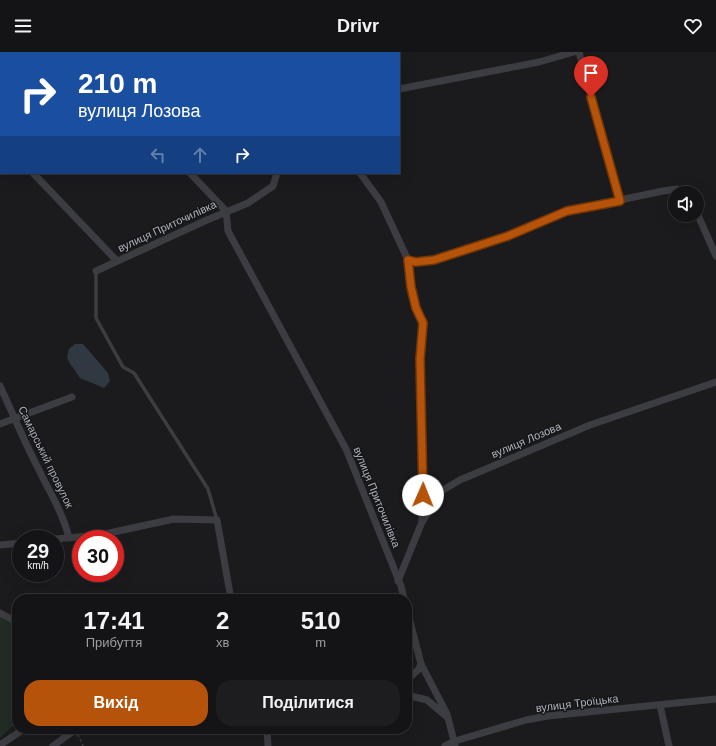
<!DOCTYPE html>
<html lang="uk">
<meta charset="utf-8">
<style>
body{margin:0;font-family:Helvetica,sans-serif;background:#1d1d1f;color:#f1f3f6;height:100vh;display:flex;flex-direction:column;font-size:15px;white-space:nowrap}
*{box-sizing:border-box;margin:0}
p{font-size:13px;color:#9d9ea1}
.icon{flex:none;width:22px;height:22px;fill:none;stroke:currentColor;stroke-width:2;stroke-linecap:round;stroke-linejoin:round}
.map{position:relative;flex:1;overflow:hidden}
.drawer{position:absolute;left:12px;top:542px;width:400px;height:140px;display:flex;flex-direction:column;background:#141416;border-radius:16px;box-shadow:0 4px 16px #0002,0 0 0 1px #333335}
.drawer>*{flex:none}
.guide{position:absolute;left:0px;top:0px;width:400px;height:122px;box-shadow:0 4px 16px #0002,0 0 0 1px #333335;background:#1a4fa0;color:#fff;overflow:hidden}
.buttons{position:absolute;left:668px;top:134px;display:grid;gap:8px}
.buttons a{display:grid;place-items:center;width:36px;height:36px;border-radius:50%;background:#141416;box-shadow:0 4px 16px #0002,0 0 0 1px #333335;font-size:20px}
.speed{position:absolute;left:12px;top:478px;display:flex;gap:8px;font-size:20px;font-weight:700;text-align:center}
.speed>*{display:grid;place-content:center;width:52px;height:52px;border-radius:50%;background:#141416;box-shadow:0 4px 16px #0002,0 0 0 1px #333335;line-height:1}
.speed small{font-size:10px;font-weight:400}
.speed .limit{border:6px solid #d22;background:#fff;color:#111}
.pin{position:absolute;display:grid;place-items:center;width:34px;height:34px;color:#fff;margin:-41px -17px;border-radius:50% 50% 50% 0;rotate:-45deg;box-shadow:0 0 4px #0007}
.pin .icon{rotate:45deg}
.me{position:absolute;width:44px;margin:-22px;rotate:1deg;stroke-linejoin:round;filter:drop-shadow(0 0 3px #0008)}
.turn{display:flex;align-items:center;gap:14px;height:84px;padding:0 12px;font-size:18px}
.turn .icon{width:52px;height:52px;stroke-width:2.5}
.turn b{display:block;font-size:28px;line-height:34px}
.lanes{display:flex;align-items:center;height:38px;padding:0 12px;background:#0003;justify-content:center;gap:20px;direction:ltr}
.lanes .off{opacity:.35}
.eta{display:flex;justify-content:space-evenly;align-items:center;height:68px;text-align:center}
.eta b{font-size:24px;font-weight:700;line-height:28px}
.action{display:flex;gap:8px;margin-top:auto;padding:8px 12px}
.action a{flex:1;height:46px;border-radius:16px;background:#b45309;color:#fff;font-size:16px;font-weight:700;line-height:46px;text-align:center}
.action a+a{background:#1d1d1f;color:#f1f3f6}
header{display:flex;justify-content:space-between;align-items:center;height:52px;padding:0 12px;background:#141416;font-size:18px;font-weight:700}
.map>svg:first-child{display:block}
.green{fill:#222c24}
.water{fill:#303942}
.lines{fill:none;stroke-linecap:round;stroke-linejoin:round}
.path{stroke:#424449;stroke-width:1.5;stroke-dasharray:2 3;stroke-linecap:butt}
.service{stroke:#3c3d42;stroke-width:3.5}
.minor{stroke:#3c3d42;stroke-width:7}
.route-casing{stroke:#753606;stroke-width:10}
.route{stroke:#b45309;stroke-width:7}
.labels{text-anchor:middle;stroke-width:3;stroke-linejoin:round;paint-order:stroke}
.street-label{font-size:11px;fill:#adb2bd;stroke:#161618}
</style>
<header><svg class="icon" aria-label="menu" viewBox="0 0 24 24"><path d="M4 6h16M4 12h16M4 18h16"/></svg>Drivr<svg class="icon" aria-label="heart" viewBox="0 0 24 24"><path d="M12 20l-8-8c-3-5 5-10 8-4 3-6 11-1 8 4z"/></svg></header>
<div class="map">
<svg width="716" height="694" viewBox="0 0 716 694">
<rect width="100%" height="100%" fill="#1b1b1d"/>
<polygon class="green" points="0,561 17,570 17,670 0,686"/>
<polygon class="water" points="75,292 83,292 108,321 110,329 104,336 80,326 69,310 67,305 69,297"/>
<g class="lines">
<polyline class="path" points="78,683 83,694"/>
<polyline class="service" points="96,219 96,266 123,315 134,321 208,437 217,468"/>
<g class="minor">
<polyline points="74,0 75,1"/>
<polyline points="245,0 246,1"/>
<polyline points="362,0 362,1"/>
<polyline points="579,0 620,149"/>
<polyline points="43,1 44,0"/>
<polyline points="399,37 539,10 574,0"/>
<polyline points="0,52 1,51"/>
<polyline points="0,87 1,88"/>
<polyline points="33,121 117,209"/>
<polyline points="190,121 226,159"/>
<polyline points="360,121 381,150 408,208 411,235 416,256 423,271 420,293 421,364 424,429 422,469"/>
<polyline points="226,159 228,179 346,397 401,534 404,547"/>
<polyline points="697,161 716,204"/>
<polyline points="408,208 416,210 434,208 509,183 567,159 663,139 677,137 682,141"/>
<polyline points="96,219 207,168 248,151 273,134 277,121"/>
<path d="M0 334C13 362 25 391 39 418 50 441 63 461 69 486"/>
<polyline points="0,372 72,345"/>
<polyline points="424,429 434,436 443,438"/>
<polyline points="55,487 100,483 174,467 217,468 231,547"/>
<polyline points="0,493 21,491"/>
<polyline points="398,529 422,470 443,438 460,428 590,373 716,330"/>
<polyline points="407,558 421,612 447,662 455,693"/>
<polyline points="0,561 17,570"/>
<polyline points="407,628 418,618 421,612"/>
<polyline points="407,643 427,648 446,664"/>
<polyline points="660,653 669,694"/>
<polyline points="267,677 268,694"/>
<polyline points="0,693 24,677"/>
<polyline points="53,694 76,677"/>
<polyline points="445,694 455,689 526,668 548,664 716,647"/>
</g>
</g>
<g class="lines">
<defs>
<polyline id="route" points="423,443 420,307 423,271 416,256 411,235 408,208 416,210 434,208 508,184 567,159 620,149 591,45"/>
</defs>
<use href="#route" class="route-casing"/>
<use href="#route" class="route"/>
</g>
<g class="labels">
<g class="street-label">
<text transform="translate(167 174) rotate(-25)" y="4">вулиця Приточилівка</text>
<text transform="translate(526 388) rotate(-23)" y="4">вулиця Лозова</text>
<text transform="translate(46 405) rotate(64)" y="4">Самарський провулок</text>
<text transform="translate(377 445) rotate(68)" y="4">вулиця Приточилівка</text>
<text transform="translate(577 651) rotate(-7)" y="4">вулиця Троїцька</text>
</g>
</g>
</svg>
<div class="buttons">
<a><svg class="icon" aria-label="sound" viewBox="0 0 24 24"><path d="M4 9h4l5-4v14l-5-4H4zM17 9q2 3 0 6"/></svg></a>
</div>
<div class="speed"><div>29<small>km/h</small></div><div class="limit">30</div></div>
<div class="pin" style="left:591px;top:45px;background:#d93025"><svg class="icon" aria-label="arrive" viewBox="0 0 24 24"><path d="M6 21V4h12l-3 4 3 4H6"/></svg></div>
<svg class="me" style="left:423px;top:443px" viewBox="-20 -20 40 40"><circle r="19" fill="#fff"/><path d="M0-13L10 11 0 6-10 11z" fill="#b45309"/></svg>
<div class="guide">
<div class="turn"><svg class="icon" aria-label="right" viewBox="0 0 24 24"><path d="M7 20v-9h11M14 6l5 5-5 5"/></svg><div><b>210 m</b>вулиця Лозова</div></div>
<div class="lanes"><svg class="icon off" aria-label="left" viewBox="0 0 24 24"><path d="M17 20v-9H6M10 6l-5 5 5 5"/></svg><svg class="icon off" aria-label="ahead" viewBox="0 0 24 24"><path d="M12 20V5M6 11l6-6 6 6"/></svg><svg class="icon" aria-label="right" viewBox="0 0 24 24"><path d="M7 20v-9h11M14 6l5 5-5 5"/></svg></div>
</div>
<section class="drawer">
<div class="eta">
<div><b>17:41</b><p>Прибуття</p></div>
<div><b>2</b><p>хв</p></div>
<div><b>510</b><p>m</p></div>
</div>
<div class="action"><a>Вихід</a><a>Поділитися</a></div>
</section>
</div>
